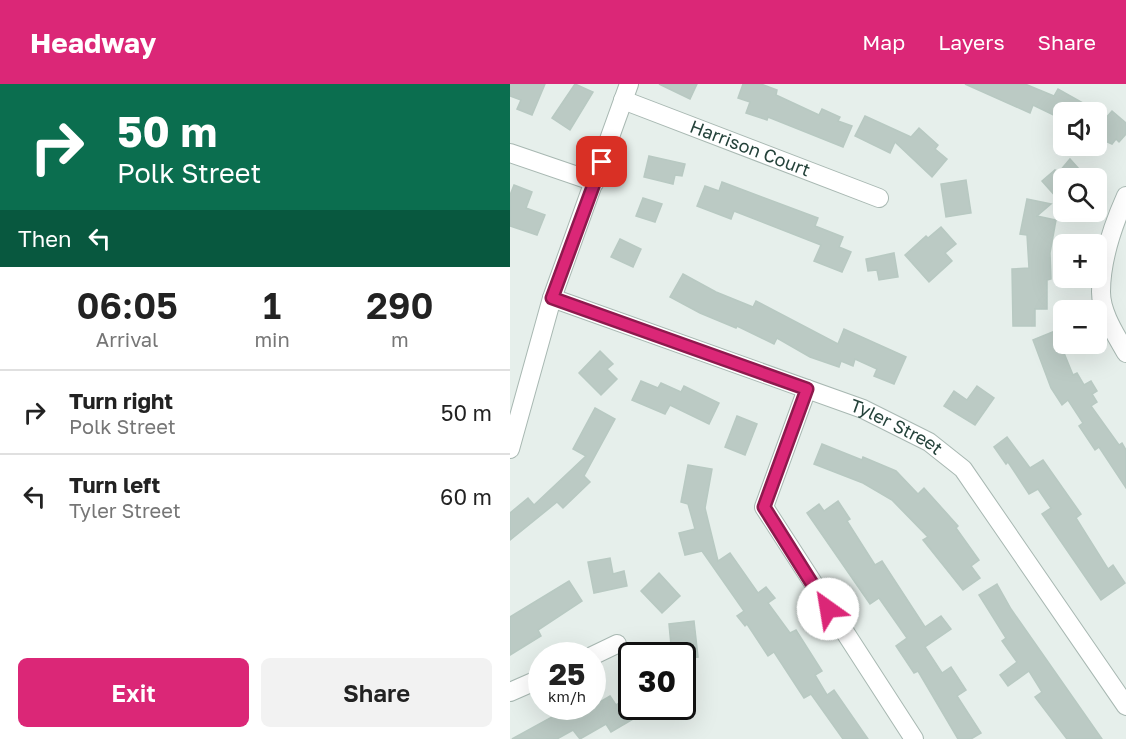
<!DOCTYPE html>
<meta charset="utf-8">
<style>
body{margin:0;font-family:"Golos Text",sans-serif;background:#f2f2f2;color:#222;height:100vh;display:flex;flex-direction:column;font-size:22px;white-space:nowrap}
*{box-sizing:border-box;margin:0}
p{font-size:20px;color:#767676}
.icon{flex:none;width:33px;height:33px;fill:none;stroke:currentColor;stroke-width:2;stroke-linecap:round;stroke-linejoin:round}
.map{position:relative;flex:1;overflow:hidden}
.details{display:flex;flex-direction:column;background:#fff;width:510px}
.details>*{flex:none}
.guide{background:#0b6e4f;color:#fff;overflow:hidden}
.tools{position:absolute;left:543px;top:18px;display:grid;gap:12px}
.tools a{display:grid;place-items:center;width:54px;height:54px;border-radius:9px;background:#fff;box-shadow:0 6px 24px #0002;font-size:30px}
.speed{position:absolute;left:18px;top:558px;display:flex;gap:12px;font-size:30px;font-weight:700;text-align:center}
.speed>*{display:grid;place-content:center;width:78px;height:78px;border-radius:50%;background:#fff;box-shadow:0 6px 24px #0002;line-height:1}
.speed small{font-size:15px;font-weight:400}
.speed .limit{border:3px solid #111;border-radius:9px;background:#fff;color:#111}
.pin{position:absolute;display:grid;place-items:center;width:51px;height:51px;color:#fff;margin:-26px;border-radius:12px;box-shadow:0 3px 9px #0006}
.me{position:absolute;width:66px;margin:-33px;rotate:328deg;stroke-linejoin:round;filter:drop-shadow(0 0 4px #0008)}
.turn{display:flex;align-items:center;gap:21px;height:126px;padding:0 18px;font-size:27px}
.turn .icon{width:78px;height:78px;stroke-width:2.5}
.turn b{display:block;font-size:42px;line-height:51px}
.then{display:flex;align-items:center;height:57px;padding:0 18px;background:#0003;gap:12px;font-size:22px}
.eta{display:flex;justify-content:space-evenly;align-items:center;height:102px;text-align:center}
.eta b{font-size:36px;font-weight:600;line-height:42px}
.cta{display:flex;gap:12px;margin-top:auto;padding:12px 18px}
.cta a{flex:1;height:69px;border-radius:9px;background:#db2777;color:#fff;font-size:24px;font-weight:600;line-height:69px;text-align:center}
.cta a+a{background:#f2f2f2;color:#222}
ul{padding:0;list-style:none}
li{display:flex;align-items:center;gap:18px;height:84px;padding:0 18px;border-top:2px solid #e0e0e0}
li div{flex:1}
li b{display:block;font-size:22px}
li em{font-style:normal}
header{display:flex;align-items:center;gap:36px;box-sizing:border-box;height:84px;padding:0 30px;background:#db2777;color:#fff}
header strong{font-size:28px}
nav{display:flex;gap:33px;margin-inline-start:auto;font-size:21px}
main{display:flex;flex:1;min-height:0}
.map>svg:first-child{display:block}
.building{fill:#bbcac4;stroke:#b8c9c2;stroke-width:1.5}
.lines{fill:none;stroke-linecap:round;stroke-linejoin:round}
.minor-casing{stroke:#a8b8b2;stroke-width:20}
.minor{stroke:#fff;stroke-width:18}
.route-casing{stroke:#8e194d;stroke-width:15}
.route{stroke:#db2777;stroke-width:10}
.labels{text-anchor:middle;stroke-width:6;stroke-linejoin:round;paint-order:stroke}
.street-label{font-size:18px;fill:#24423a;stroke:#f7fbf9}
</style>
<header>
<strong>Headway</strong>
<nav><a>Map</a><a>Layers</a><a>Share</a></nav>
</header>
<main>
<section class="details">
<div class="guide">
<div class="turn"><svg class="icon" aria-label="right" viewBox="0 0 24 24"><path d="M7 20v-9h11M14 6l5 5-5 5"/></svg><div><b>50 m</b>Polk Street</div></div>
<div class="then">Then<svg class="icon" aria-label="left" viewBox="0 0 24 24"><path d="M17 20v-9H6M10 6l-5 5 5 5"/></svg></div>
</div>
<div class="eta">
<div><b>06:05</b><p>Arrival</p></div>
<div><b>1</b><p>min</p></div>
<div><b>290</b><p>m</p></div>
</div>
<ul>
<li><svg class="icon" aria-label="right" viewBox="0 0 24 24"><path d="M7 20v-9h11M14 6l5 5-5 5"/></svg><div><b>Turn right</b><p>Polk Street</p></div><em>50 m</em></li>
<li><svg class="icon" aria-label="left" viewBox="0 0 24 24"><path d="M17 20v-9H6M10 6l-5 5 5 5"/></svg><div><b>Turn left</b><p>Tyler Street</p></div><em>60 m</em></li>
</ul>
<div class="cta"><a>Exit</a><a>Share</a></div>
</section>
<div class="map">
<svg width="616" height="655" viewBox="0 0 616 655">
<rect width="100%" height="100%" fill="#e6efeb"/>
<g class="building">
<polygon points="0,0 35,0 22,31 7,25 11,16 0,12"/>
<polygon points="65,0 83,8 60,46 42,34"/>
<polygon points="149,0 187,0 180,15"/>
<polygon points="233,0 251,0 267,6 266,11 309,31 312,25 330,33 328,37 342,42 333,63 258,33 257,36 236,29 240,18 228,14"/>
<polygon points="455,0 515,0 544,12 548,5 589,28 554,28 554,36 523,21 520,29"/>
<polygon points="602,27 616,39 616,50 609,58 606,55 602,60 586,53 586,45"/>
<polygon points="355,32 401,53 409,44 428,61 425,65 437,75 422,93 385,58 380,69 345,52"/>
<polygon points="139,72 175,80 172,92 165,91 163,100 134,93"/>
<polygon points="560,75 577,94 554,94 554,108 547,114 532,97 545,86 549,88"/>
<polygon points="456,96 461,129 436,133 431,100"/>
<polygon points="212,98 308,134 305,142 333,153 329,163 341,168 332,188 304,177 311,161 224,127 221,135 187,122 195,102 209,107"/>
<polygon points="4,101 22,108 16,124 35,131 27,151 0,142 0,111"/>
<polygon points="133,114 152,120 145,138 126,132"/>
<polygon points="517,115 541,120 527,132 546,136 540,169 541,195 537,196 537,225 525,225 525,242 503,242 502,185 519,184 517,151 510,150"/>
<polygon points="431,143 446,160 435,169 442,177 419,198 395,171 416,152 418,154"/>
<polygon points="110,155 131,165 123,183 101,173"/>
<polygon points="384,169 388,193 369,196 367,186 358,187 356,175"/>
<polygon points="173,190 206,208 243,223 246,217 328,260 334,245 396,273 384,300 364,292 367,285 345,275 343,282 331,277 329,283 300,273 267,254 264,260 227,242 226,244 190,229 160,213"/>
<polygon points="545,247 563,291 567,289 574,301 581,297 587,307 582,310 587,318 581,322 609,361 612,359 616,366 616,404 589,363 585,366 569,342 573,339 558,316 552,321 541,304 523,256"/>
<polygon points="90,267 103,280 97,285 107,295 91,311 69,289"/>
<polygon points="131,297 148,304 151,299 171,308 174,302 209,319 199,340 160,321 155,330 122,316"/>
<polygon points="467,302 484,314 465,341 434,322 444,307 457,316"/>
<polygon points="85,324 105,335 74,392 80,398 53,424 47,418 0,456 0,429 18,414 24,421 76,372 63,365"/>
<polygon points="227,332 247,340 235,371 215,363"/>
<polygon points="497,353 520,384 533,376 571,430 566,434 598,485 603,481 615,499 591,516 532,430 541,424 528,405 519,410 498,378 496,380 484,363"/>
<polygon points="312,360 352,376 353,373 386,387 408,410 414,404 448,442 446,444 469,476 461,482 470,494 453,506 413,456 418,453 382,416 353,399 304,380"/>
<polygon points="178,381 202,385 195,424 208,477 220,469 248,509 256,503 265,514 258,519 280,549 286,546 312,587 305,591 317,611 324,606 358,655 333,655 301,610 294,614 264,568 258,572 237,540 235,542 227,532 234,527 192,467 175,471 169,449 185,445 178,420 171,418"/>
<polygon points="328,417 340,435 337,437 365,481 372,477 415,543 431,532 441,545 415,563 432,589 441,583 456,606 447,612 471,649 461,655 448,655 408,587 404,589 386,562 397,554 369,514 360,520 297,429 309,420 314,427"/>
<polygon points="100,474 103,490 114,487 117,502 84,509 78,478"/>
<polygon points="149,489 170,512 152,529 131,507"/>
<polygon points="59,497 72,517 28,546 31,552 0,571 0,533"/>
<polygon points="487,500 501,525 592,655 557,655 525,613 532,608 519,587 498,602 490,591 507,578 492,557 496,554 469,511"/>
<polygon points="184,537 188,573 172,575 172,572 162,572 159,540"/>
<polygon points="100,612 106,621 119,613 122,622 125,622 130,631 101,648 96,640 70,655 63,646 47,655 2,655 62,622 83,622"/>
</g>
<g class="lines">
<defs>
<g id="minor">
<path id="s1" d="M113 16 369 114"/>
<polyline points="0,69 85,98"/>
<path d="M616 112C603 141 591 175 591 208 591 229 606 251 616 269"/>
<path id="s2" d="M42 214 353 325 419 358 453 385 616 622"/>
<polyline points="297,305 254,423 404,655"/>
<polyline points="0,365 42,214 119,0"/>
<polyline points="82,572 107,560"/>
<polyline points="0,608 32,594"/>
</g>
</defs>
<use href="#minor" class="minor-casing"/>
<use href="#minor" class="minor"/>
</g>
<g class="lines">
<defs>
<polyline id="route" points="92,78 42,214 297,305 254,423 318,525"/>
</defs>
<use href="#route" class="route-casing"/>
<use href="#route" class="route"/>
</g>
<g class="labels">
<g class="street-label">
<text dy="6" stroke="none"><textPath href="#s1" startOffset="136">Harrison Court</textPath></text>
<text dy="6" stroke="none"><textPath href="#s2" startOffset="368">Tyler Street</textPath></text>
</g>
</g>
</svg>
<div class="tools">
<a><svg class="icon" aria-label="sound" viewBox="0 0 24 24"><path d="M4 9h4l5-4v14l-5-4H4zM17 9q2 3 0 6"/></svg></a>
<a><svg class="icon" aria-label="search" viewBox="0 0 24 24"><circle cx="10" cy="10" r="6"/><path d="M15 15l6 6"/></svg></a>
<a>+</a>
<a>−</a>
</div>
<div class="speed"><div>25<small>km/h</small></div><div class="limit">30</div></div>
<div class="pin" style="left:92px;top:78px;background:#d93025"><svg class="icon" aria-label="arrive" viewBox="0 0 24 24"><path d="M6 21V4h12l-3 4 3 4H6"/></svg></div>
<svg class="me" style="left:318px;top:525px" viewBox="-20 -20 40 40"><circle r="19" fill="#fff"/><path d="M0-13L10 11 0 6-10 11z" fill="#db2777"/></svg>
</div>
</main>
